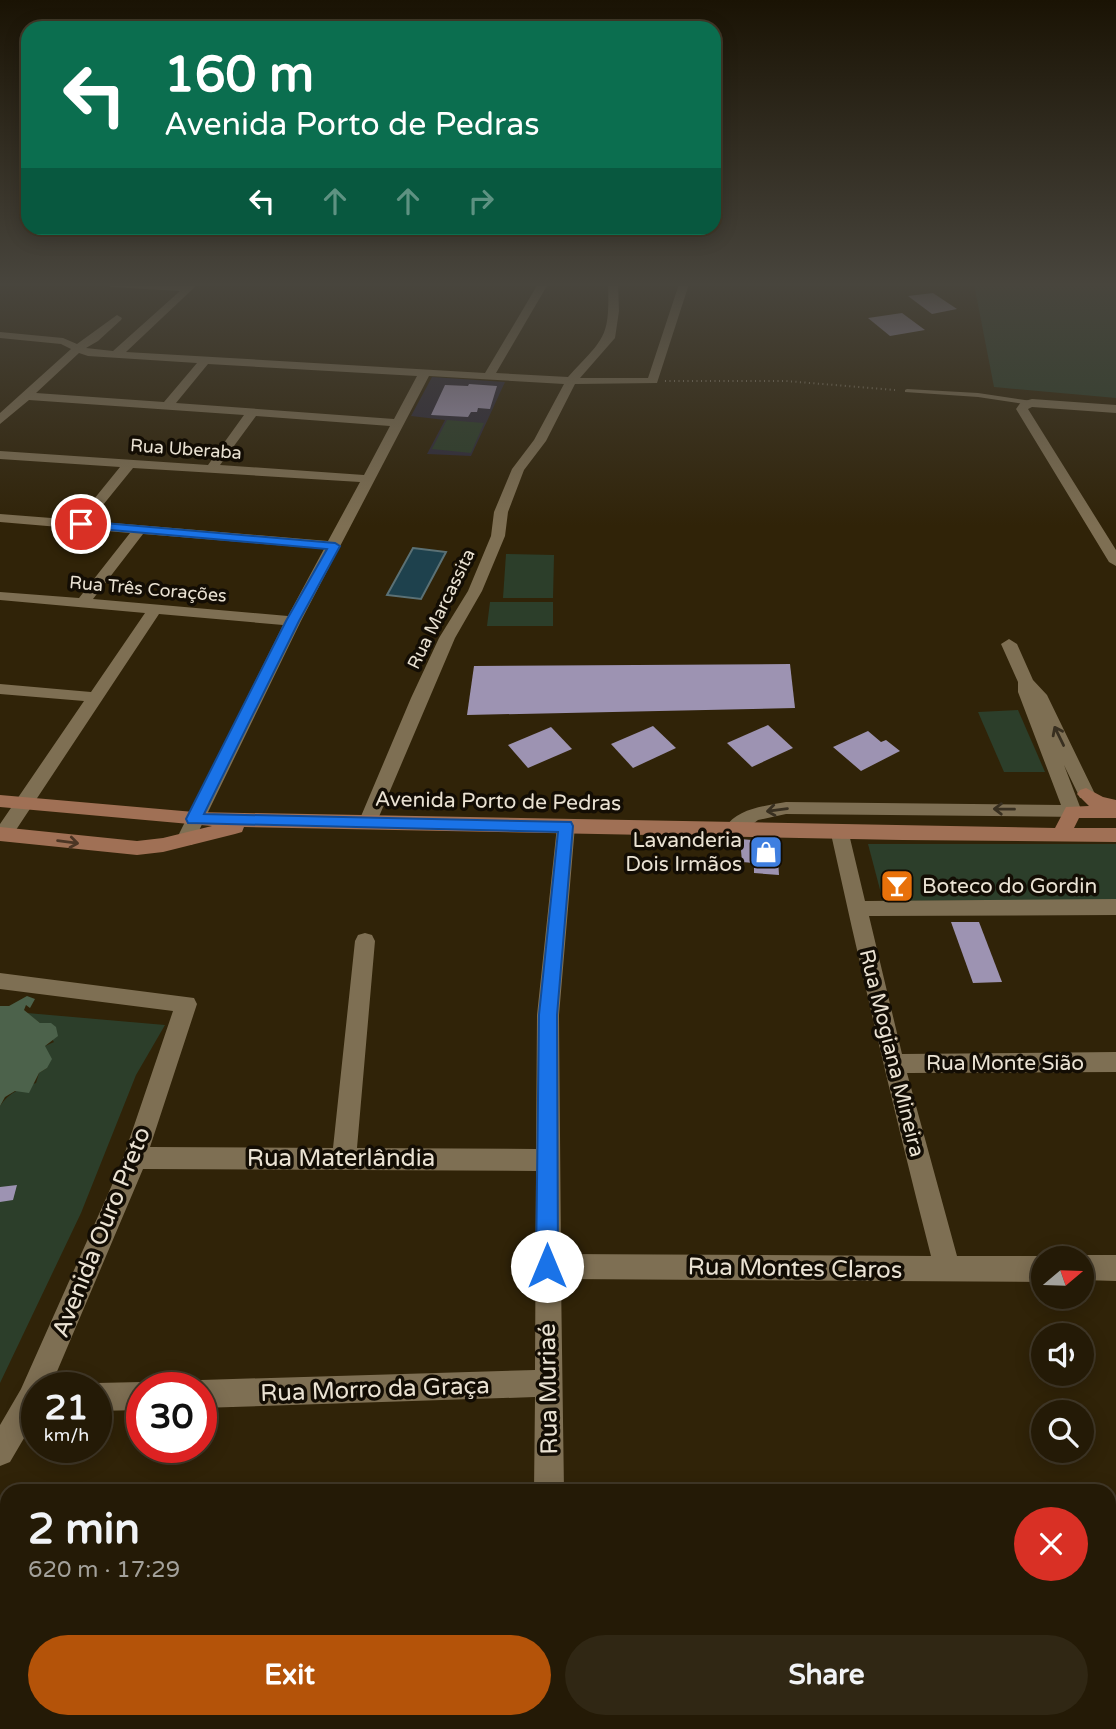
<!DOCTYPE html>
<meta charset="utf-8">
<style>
body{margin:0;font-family:"Varela Round",sans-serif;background:#302714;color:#f1f3f6;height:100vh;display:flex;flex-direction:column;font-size:26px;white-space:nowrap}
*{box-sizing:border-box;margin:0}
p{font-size:23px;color:#a3a19b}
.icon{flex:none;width:38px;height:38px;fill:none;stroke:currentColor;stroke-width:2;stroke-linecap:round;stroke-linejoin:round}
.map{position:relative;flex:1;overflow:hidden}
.side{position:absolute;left:0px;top:1484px;width:1116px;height:245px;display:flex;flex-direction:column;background:#241a06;border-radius:21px 21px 0 0;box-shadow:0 4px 18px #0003,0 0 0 2px #413828}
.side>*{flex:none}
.hud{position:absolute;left:21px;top:21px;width:700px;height:214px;border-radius:21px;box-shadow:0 4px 18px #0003,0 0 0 2px #413828;background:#0b6e4f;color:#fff;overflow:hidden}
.needle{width:46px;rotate:71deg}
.buttons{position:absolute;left:1031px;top:1246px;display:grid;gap:14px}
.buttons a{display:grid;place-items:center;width:63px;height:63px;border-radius:50%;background:#241a06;box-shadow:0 4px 18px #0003,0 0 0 2px #413828;font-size:35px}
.speed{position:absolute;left:21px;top:1372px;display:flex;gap:14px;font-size:35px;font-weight:700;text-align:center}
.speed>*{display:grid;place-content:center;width:91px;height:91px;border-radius:50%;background:#241a06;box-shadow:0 4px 18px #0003,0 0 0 2px #413828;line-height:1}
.speed small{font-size:18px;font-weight:400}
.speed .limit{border:10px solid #d22;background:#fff;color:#111}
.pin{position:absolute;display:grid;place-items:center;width:60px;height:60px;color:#fff;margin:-30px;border:4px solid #fff;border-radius:50%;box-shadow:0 2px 7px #0007}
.me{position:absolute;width:77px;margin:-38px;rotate:0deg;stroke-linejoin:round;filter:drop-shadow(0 0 5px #0008)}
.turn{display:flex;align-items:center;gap:24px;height:147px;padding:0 28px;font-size:32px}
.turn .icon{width:91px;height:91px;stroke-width:2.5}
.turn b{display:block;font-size:49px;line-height:60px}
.lanes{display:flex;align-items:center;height:66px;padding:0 28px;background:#0003;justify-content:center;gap:35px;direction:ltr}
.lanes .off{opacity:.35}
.round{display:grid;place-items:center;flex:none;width:74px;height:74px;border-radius:37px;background:#302714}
.summary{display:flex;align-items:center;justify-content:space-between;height:119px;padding:0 28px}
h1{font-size:42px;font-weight:700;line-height:52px}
.button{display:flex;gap:14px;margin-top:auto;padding:14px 28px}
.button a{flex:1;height:80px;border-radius:42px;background:#b45309;color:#fff;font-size:28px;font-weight:700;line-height:80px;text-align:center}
.button a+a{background:#302714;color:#f1f3f6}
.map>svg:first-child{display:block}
.education{fill:#2e2a3a}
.green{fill:#2c3e2a}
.forest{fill:#4c624b}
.water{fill:#1e414d;stroke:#5b7175;stroke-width:2}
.building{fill:#9d93b2}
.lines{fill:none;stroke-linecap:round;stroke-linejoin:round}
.path{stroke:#897e69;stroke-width:2;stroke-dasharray:1 3.5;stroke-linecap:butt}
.service{fill:#7e6f53;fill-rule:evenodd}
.minor{fill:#7e6f53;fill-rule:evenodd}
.secondary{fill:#a07055;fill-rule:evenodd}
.oneway{stroke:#382f20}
.oneway2{stroke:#4b3524}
.route{fill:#1a73e8;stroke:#114b97;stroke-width:2}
.labels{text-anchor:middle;stroke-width:7;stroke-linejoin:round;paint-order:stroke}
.far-street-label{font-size:18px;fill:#eae2d3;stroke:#130d04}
.street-label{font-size:21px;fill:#eae2d3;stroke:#130d04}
.poi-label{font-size:21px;fill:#eae2d3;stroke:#130d04;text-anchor:end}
.near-street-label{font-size:24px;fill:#eae2d3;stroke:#130d04}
</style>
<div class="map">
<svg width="1116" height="1729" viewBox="0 0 1116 1729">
<rect width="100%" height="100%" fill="#302308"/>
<polygon class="education" points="432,377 505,382 471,456 427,454 445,420 411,416"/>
<g class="green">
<polygon points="974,284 1116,284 1116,398 994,387"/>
<polygon points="447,420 484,423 471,453 432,449"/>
<polygon points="506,554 554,555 553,598 503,598"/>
<polygon points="490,602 553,602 553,626 487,626"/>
<polygon points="1018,710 1045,772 1004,772 978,712"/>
<polygon points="868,844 1116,844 1116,900 883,901"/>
<path d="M27 1013 165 1025 136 1075 81 1213 0 1383V1106C9 1092 21 1088 36 1083L39 1073 47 1068 45 1046 54 1042 40 1023Z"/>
</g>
<polygon class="forest" points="27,996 35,999 30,1008 26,1005 24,1010 40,1023 51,1023 56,1027 58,1036 45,1046 52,1059 47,1068 39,1073 29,1093 15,1091 5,1097 0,1106 0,1006 9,1006"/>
<polygon class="water" points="413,548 446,552 421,599 387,595"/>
<g class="building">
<polygon points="933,293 957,309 932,314 908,296"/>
<polygon points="902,313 925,330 890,336 868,318"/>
<polygon points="469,384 497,386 490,409 478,408 477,412 471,412 468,417 431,415 445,385 468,386"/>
<polygon points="790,664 795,708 467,715 474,666"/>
<polygon points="768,725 793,748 752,767 727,743"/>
<polygon points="653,726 676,748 633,768 611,744"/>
<polygon points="551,727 572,749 528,768 508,745"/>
<polygon points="868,731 881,742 886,740 900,751 861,771 833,747"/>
<polygon points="740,839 777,842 779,875 754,873 754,863 742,862"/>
<polygon points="884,878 904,878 910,894 889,895"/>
<polygon points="951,922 979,922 1002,982 973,983"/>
<polygon points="17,1185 13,1200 0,1202 0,1187"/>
</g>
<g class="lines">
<polyline class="path" points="665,381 786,381 895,390"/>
<polygon class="service" points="907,389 978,393 1032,401 1035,403 1032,405 978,397 905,392 905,390"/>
<g class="minor">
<path d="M106 284H198L126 352 485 373 538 284H548L496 373 568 377C604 338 610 339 608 284H618L619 311 615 338 580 378H648L679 284H689L657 383 575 384 546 441 524 470 508 512 505 536 482 591 455 638 375 826H361L359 821 411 698 439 638 468 591 491 536 494 512 512 469 534 440 564 384 429 376 301 621 192 845H178L176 840 283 625 159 614 10 839 0 840V824L84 701 0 694V684L91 692 145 613 0 600V592L79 598 130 533 0 522V514L77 520 120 467 0 459V451L208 465 244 415 29 400 0 424V413L71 349 61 344 0 338V332L63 338 77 344 117 315 122 318 121 320 98 341 86 348 113 351 180 291 111 287ZM79 353 88 356 197 363 164 402 36 393ZM208 364 417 376 394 419 176 403ZM256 416 390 426 364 475 220 465ZM133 468 360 482 328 541 90 521ZM143 534 324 549 288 616 93 599Z"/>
<polygon points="1032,399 1116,405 1116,413 1032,407 1028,409 1116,550 1116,566 1109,562 1016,409 1021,402"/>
<path d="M1009 639 1017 644 1033 680 1047 695 1095 794 1092 798H1080L1064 765 1082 812 1080 817 786 814 758 820 741 833H727L725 828C737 808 765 806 786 802L1061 805 1018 692V682L1001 644Z"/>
<path d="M566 819 573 821 575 826 559 1015 561 1254 931 1256C895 1116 862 975 831 834L833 829H847L849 834 865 901 1116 899V915L869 916 902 1054 1116 1052V1072L907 1073 957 1256H1043L1047 1258H1043V1282L561 1279 564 1491H534L535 1397 201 1408V1388H190L191 1384 201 1380 535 1370 536 1171 143 1169 50 1388H37V1416L10 1462 0 1466V1425L21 1389 120 1167 173 1011 0 989V973L194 998 197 1004 150 1147 333 1148 355 941 358 935 365 933 372 935 375 941 357 1148 536 1149 537 1015 557 826 559 821Z"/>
<polygon points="1082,1255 1116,1255 1116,1281 1082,1280 1082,1258 1075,1258"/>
<polygon points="142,1382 152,1388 142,1388 142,1410 96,1411 96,1388 86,1388 96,1383"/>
<rect x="1110" y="1520" width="6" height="30"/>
<polygon points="0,1710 7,1710 7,1722 213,1722 215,1729 0,1729"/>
<polygon points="281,1722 560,1722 561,1726 560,1729 279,1729"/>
</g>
<polygon class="secondary" points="1086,788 1103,797 1116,800 1116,818 1079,818 1074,828 1116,828 1116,842 902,840 244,827 242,832 235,834 163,852 137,855 0,841 0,827 137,841 163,838 212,826 0,807 0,795 194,812 1055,828 1066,807 1089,806 1077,794 1080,790"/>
</g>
<defs><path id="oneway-shaft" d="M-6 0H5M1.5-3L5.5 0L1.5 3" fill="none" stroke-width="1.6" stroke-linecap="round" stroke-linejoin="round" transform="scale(1.75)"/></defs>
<g class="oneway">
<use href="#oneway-shaft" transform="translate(1059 736) rotate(-116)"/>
<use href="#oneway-shaft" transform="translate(1004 809) rotate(-179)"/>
<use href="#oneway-shaft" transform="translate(777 810) rotate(173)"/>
</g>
<use class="oneway2" href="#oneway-shaft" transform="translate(68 842) rotate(7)"/>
<linearGradient id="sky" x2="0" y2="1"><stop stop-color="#1a1304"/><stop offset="0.54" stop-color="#48453d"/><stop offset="1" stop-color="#48453d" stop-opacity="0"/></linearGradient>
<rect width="1116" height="526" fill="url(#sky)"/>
<polygon class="route" points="81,521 335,543 340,546 299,621 204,814 571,822 573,826 557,1015 558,1266 555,1273 547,1276 540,1273 536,1266 539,1015 558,832 188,823 186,819 286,621 327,549 77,527 75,524"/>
<defs>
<symbol id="shop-square" viewBox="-11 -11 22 22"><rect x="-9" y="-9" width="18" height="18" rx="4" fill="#3f7fe0" stroke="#130d04"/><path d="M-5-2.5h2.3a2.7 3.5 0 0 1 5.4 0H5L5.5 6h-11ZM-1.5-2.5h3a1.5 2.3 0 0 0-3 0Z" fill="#fff"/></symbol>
<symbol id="bar-square" viewBox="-11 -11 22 22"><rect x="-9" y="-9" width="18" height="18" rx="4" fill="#e8710a" stroke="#130d04"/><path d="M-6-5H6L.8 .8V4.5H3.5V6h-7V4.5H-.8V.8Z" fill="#fff"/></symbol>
</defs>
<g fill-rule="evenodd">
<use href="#shop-square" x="747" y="833" width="38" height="38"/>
<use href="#bar-square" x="878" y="867" width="38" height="38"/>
</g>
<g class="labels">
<g class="far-street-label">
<text transform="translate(186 449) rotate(4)" y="6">Rua Uberaba</text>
<text transform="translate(148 589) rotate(5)" y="6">Rua Três Corações</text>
<text transform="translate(441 609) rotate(-64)" y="6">Rua Marcassita</text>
</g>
<g class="street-label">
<text transform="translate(498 801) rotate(1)" y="7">Avenida Porto de Pedras</text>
<text transform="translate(892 1053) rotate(76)" y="7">Rua Mogiana Mineira</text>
<text x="1005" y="1070">Rua Monte Sião</text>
</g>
<g class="poi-label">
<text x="742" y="847">Lavanderia<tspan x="742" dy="24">Dois Irmãos</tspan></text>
<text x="922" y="893" text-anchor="start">Boteco do Gordin</text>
</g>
<g class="near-street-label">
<text x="341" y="1166">Rua Materlândia</text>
<text transform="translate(101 1232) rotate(-68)" y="8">Avenida Ouro Preto</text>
<text transform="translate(795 1268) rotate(1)" y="8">Rua Montes Claros</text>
<text transform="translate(375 1389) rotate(-2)" y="8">Rua Morro da Graça</text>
<text transform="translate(548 1389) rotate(-91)" y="8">Rua Muriaé</text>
</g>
</g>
</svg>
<div class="buttons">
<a><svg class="needle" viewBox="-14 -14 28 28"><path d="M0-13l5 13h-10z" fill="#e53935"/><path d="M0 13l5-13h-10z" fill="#a3a19b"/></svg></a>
<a><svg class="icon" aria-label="sound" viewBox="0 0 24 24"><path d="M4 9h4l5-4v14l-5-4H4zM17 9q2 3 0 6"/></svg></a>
<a><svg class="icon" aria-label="search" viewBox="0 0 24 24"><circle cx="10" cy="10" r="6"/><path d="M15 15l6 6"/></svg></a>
</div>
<div class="speed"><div>21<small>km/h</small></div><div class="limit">30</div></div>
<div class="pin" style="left:81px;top:524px;background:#d93025"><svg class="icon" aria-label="arrive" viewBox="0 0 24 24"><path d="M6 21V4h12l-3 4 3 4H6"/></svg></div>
<svg class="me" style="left:547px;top:1266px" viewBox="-20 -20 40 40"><circle r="19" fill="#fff"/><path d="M0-13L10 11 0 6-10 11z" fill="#1a73e8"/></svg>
<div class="hud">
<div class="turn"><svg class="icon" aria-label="left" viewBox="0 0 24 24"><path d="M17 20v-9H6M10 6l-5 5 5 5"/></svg><div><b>160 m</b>Avenida Porto de Pedras</div></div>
<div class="lanes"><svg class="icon" aria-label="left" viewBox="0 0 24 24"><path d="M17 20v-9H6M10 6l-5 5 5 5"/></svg><svg class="icon off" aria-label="ahead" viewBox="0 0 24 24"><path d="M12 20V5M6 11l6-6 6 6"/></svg><svg class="icon off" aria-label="ahead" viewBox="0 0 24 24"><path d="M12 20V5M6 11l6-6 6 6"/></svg><svg class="icon off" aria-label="right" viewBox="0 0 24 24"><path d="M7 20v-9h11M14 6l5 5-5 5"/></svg></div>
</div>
<section class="side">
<div class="summary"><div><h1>2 min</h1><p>620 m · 17:29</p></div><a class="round" style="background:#d93025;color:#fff"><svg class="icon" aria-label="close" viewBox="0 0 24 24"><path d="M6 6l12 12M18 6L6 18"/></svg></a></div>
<div class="button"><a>Exit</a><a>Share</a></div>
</section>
</div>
